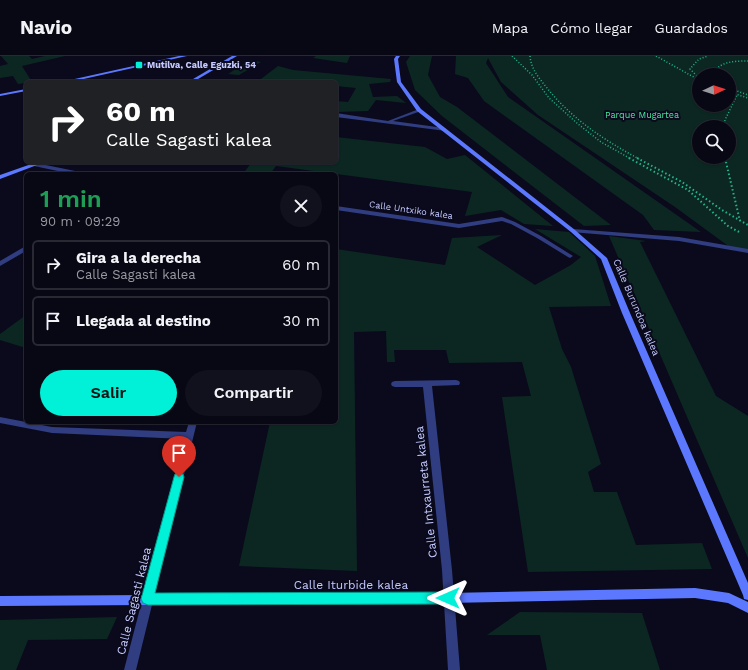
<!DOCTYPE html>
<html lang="es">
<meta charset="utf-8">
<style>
body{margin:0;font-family:"Work Sans",sans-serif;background:#11111e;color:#f1f3f6;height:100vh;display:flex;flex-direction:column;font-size:15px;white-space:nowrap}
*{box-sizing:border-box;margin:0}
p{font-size:13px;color:#989aa0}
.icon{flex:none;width:22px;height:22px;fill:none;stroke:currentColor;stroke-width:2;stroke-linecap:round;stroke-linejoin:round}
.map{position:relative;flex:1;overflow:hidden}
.drawer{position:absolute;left:24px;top:116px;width:314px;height:252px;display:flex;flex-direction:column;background:#080815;border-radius:6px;box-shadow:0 1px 3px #0004,0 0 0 1px #292934}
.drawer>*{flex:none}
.banner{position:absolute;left:24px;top:24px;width:314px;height:84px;border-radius:6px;box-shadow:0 1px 3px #0004,0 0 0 1px #292934;background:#202124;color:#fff;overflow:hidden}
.needle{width:26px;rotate:86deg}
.tools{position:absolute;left:692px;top:12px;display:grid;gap:8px}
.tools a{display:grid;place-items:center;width:44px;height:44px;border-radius:50%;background:#080815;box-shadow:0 1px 3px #0004,0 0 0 1px #292934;font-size:20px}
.pin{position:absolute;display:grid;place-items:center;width:34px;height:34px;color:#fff;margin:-41px -17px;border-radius:50% 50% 50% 0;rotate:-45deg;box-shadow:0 0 4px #0007}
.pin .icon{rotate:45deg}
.me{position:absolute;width:44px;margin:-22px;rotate:270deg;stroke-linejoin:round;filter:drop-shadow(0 0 3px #0008)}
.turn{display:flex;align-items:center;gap:14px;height:84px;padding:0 16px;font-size:18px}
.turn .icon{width:52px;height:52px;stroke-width:2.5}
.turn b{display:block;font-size:28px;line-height:34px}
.round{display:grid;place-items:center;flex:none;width:42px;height:42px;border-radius:21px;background:#11111e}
.overview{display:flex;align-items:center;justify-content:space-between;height:68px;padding:0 16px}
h1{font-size:24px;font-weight:600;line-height:30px;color:#1e9e55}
.action{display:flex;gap:8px;margin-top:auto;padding:8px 16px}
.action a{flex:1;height:46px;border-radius:24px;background:#00f0d8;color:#111;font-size:16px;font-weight:600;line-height:46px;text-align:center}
.action a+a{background:#11111e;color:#f1f3f6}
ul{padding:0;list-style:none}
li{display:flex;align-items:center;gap:12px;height:50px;margin:0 8px 6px;padding:0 8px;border:2px solid #292934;border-radius:6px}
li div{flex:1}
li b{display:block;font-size:15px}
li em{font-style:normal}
header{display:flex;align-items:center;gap:24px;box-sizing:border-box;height:56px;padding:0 20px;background:#080815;border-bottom:1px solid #292934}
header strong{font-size:19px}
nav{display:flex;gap:22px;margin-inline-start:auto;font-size:14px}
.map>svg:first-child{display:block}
.green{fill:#0c2721;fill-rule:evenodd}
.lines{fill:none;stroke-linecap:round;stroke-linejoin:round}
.path-far1{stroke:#23b58f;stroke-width:1.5;stroke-dasharray:1 2;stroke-linecap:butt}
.path{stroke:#23b58f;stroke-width:2;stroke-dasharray:1.5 2.5;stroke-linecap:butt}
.street{fill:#303d80;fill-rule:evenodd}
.secondary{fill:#5c78ff;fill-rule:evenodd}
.route{fill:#00f0d8;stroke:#009c8c}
.poi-dot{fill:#00f0d8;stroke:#0a0a1c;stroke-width:1.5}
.labels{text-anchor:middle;stroke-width:4;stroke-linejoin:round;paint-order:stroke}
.far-poi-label{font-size:9px;font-weight:bold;fill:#c5caff;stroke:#0a0a1c;text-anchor:start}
.far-park-label{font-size:9px;fill:#48e8a0;stroke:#0a0a1c}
.far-street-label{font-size:9px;fill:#c5caff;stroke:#0a0a1c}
.street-label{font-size:10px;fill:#c5caff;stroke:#0a0a1c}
.near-street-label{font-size:12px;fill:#c5caff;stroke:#0a0a1c}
</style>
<header>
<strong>Navio</strong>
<nav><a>Mapa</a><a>Cómo llegar</a><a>Guardados</a></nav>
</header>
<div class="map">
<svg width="748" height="614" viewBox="0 0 748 614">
<rect width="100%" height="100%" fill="#0a0a1c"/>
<g class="green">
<polygon points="1,0 29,0 32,3 45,0 65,0 22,10 32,26 18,28 13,20 0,22 0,10 8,8"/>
<polygon points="316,0 350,0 347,7 313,2"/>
<polygon points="410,0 432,0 428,19 440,41 457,51 611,169 584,170 442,60 415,34 406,6"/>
<path d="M456 0H748V194L731 192 675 151 538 59 501 26 488 2 486 7 508 41 701 176 654 174 643 159 484 45 468 22 455 18ZM699 19H729V49H699ZM699 71H729V101H699Z"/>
<polygon points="250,4 261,6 239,19 228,18"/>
<polygon points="278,10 293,14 391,23 390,26 369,28 373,41 397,40 406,47 376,44 368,55 336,56 336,45 348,46 356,32 336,30 336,26 295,26 261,23"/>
<polygon points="336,81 425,91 447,103 465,99 553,170 524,168 501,154 465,160 472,136 276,110 270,118 243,118 251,107 245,106 336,106"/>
<polygon points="535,173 569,176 595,200 611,250 549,251 562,293 571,311 601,408 588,416 594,436 617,436 636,489 702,487 712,513 528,516 502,341 531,340 522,306 449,307 446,294 394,294 395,306 387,306 386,275 354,276 357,515 239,510 270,366 336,366 336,193 445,209 452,182 502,179 477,191 535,229 571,209 581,201"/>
<polygon points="609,180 646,185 640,186 716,340 748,360 748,502"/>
<polygon points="26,259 26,292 0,284 0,278"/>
<polygon points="520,556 642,557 660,614 547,614 540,579 487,579"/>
<polygon points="117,561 107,583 28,584 16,614 0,614 0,564"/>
</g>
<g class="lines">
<g class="path-far1">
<polyline points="512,0 532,19 549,42 578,68 601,86 631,103"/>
<path d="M530 0C531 13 539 22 547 32 572 63 604 84 639 103"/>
<polyline points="656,0 699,24"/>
<path d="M714 19C717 5 736 5 748 5"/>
<polyline points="699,22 690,13 699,3 708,0"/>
<polyline points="729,32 748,39"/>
<polyline points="729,36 748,42"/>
<polyline points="724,71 725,64 737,39"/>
<polyline points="725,101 725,103"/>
</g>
<g class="path">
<polyline points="629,102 688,134 728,170 741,177"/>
<polyline points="637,102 682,126 722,154 748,169"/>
<polyline points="725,102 740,165"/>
</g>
<g class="street">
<polygon points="419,53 421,54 421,55 393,65 444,72 446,73 446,75 336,61 336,57 388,65"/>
<polygon points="36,107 80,116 83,118 72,118 34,110 33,109"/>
<polygon points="336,150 459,168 502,161 515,166 541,180 573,200 570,202 568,201 537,182 511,168 502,165 459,172 336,154"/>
<polygon points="573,173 679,181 748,193 748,197 679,185 571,176 571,174"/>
<polygon points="24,191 26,192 26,195 0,210 0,205"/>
<polygon points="456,324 459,325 460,327 459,329 432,330 452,514 460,614 448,614 442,514 423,331 395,331 392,330 391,328 392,326 395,325"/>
<polygon points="0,361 52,371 186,376 189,366 197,366 136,614 124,614 184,383 52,377 0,367"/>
</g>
<g class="secondary">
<polygon points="179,0 187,0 70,26 61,26"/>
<polygon points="232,0 237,0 193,26 188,26"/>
<polygon points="396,0 400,0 398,3 401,26 421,53 575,174 607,202 630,257 748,527 748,544 744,543 743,539 622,257 601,203 571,176 417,55 397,26 394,3"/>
<polygon points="26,33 26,35 0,40 0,38"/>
<polygon points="37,106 45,106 0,123 0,119"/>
<polygon points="695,532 729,537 748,546 748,557 728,547 695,542 448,547 0,550 0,540 448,537"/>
</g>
</g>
<polygon class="route" points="179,417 183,418 184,421 155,537 448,536 452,538 454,542 452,546 448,548 148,549 143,547 141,543 174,421 175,418"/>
<rect class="poi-dot" x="135" y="5" width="8" height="8" rx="2"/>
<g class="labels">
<g class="far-poi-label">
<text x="147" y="12">Mutilva, Calle Eguzki, 54</text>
</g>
<g class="far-park-label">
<text x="642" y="62">Parque Mugartea</text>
</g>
<g class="far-street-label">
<text transform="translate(411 154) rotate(8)" y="3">Calle Untxiko kalea</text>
</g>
<g class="street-label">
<text transform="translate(637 251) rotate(67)" y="4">Calle Burundoa kalea</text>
</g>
<g class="near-street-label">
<text transform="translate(426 436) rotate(-96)" y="4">Calle Intxaurreta kalea</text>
<text x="351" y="533">Calle Iturbide kalea</text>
<text transform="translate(134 545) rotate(-76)" y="4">Calle Sagasti kalea</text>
</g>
</g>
</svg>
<div class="tools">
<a><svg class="needle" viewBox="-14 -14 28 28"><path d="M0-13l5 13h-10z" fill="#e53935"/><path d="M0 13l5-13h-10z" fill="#989aa0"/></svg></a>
<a><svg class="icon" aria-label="search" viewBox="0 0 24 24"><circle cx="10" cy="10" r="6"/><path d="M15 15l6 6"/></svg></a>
</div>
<div class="pin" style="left:179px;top:421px;background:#d93025"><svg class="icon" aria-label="arrive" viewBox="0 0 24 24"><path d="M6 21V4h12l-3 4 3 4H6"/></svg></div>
<svg class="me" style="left:448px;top:542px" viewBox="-20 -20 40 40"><path d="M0-17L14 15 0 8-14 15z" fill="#00f0d8" stroke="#fff" stroke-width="4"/></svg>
<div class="banner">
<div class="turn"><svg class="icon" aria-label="right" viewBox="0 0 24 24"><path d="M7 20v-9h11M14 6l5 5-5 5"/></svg><div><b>60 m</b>Calle Sagasti kalea</div></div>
</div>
<section class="drawer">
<div class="overview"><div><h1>1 min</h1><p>90 m · 09:29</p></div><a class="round"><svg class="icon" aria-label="close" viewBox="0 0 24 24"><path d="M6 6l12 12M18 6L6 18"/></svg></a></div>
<ul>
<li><svg class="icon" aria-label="right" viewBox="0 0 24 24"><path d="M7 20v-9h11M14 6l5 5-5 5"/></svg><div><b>Gira a la derecha</b><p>Calle Sagasti kalea</p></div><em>60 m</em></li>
<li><svg class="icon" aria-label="arrive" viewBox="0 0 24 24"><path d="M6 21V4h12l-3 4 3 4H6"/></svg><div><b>Llegada al destino</b></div><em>30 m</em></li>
</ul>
<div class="action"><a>Salir</a><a>Compartir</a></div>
</section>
</div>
